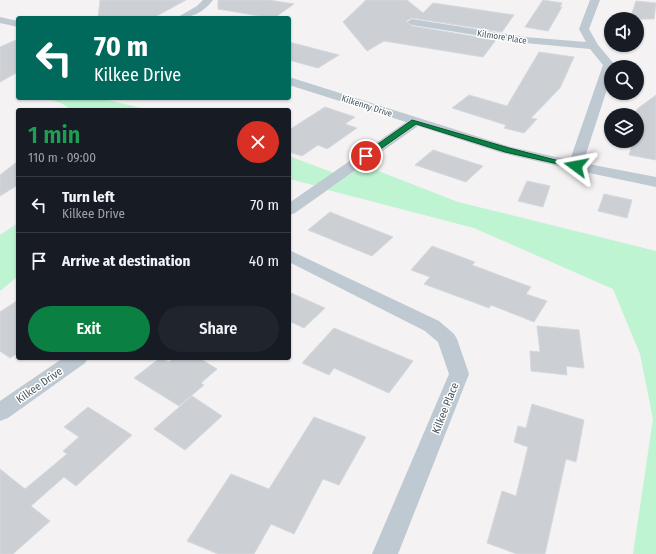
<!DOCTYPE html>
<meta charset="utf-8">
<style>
body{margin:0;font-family:"Fira Sans Condensed",sans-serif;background:#20242c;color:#f1f3f6;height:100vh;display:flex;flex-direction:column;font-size:15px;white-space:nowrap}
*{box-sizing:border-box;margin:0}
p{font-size:13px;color:#9ea1a6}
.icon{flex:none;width:22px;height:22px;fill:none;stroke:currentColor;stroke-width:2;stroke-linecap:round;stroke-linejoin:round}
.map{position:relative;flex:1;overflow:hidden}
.sheet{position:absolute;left:16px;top:108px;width:275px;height:252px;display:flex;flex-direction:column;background:#171b24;border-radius:4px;box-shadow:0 1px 3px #0004}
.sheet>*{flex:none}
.hud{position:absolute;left:16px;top:16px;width:275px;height:84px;border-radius:4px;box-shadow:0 1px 3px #0004;background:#00695c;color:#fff;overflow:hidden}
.buttons{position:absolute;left:604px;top:12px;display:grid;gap:8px}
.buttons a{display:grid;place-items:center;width:40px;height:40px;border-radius:50%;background:#171b24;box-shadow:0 1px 3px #0004;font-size:20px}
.pin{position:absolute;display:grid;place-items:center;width:34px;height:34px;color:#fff;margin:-17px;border:2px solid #fff;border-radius:50%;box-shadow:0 1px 4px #0007}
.me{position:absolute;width:44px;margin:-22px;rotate:283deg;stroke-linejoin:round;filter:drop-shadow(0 0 3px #0008)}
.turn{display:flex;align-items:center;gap:14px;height:84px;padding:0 12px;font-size:18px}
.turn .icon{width:52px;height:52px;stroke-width:2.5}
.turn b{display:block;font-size:28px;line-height:34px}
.round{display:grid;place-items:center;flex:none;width:42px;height:42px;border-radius:21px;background:#20242c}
.overview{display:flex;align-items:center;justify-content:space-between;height:68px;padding:0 12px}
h1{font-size:24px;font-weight:600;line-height:30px;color:#1e9e55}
.primary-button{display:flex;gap:8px;margin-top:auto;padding:8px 12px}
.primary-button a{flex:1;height:46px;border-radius:24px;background:#0b8043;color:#fff;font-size:16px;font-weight:600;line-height:46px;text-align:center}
.primary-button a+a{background:#20242c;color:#f1f3f6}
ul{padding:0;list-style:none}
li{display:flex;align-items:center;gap:12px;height:56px;padding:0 12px;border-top:1px solid #363941}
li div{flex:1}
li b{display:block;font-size:15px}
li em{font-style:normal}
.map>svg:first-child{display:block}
.green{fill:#bef4d2}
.building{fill:#cccfd4;stroke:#d5d8de}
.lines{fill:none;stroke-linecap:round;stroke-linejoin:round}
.street{fill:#bfc9d2;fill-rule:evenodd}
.route{fill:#0b8043;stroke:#07532c}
.labels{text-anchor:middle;stroke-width:3;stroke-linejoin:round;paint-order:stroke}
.far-street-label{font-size:9px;fill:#485661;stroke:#fff}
.street-label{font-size:11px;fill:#485661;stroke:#fff}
</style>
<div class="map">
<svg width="656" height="554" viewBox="0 0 656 554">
<rect width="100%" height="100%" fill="#f4f2f2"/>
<g class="green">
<polygon points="43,98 99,98 150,110 72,110 61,103"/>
<polygon points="289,156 334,173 317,186 289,179"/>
<polygon points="363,165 458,202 656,251 656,554 633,554 653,419 640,354 613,289 474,228 328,190"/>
<polygon points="18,223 18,276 0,291 0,235"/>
</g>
<g class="building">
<polygon points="100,0 186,0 153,18 98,18"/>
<polygon points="218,0 269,0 294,4 274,18 271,18 218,9"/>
<polygon points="366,0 407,0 423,13 433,3 514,15 502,32 412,18 406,21 412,26 496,40 483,57 384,41 367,51 343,22"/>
<polygon points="543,0 562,3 560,7 562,7 548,31 525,27"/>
<polygon points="636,1 656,3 654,19 630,19"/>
<polygon points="18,39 18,72 0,82 0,47"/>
<polygon points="289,42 339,55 318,68 289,60"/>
<polygon points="539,52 574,57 560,88 531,118 537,119 524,133 504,128 506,125 452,108 469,95 507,106"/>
<polygon points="656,95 656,160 629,155 633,141 637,141 637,109"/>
<polygon points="325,107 355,117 345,124 357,128 327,149 318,145 302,156 289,152 289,130"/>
<polygon points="433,150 483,166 466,182 415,165"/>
<polygon points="18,161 18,185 0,196 0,175"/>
<polygon points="527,181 550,186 543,207 518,201"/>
<polygon points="604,194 632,200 627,218 598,211"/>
<polygon points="330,212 393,237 372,256 308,230"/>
<polygon points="432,246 475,262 472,265 531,287 526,294 547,301 534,322 491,305 489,308 424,284 430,277 411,270"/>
<polygon points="289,292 325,308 304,328 289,321"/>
<polygon points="18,300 18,353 10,358 0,351 0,312"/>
<polygon points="537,326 579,330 584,368 566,366 567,375 531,371 530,351 540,352"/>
<polygon points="334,328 413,361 389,393 334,368 329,375 302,363"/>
<polygon points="160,358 169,362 174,358 199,358 217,369 201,383 204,385 179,406 134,378"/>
<polygon points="192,396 222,416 185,450 154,429"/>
<polygon points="532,404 584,420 576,462 566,459 545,554 517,554 487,543 502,491 516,496 528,447 514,442 518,426 526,428"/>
<polygon points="88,407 132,435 76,486 64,477 31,506 50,521 13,554 0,554 0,469 25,489 67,454 63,451 79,437 64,427"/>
<polygon points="314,417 366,437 339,485 323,479 294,534 271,524 254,554 218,554 187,541 231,474 269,489"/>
</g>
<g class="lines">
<g class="street">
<path d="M203 0H213C203 13 191 18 176 18L197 6Z"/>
<polygon points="590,0 600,0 589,29 598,45 615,65 614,67 611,67 611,77 583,163 656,177 656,187 575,170 502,153 418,126 295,213 289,215 289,203 406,122 289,85 289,77 511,147 570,160 603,65 590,49 525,43 412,25 407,22 412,19 525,37 586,42 579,29"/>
<polygon points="0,17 18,21 18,27 0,23"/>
<polygon points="289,250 439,321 454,334 457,339 469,374 398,554 372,554 449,374 438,342 425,331 289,262"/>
<polygon points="63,358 88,358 85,363 8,418 0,421 0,401"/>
</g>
</g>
<polygon class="route" points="412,120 509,148 579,166 576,168 505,152 416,124 369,157 364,157 364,154"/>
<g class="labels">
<g class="far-street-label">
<text transform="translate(502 37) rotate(9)" y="3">Kilmore Place</text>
<text transform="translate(367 106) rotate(18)" y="3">Kilkenny Drive</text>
</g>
<g class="street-label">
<text transform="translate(39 385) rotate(-35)" y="4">Kilkee Drive</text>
<text transform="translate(445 408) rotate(-68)" y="4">Kilkee Place</text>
</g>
</g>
</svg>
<div class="buttons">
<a><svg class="icon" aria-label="sound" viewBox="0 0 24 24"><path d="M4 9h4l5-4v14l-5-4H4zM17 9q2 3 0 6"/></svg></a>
<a><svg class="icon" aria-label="search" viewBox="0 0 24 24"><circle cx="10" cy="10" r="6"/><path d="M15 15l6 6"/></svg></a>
<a><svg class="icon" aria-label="layers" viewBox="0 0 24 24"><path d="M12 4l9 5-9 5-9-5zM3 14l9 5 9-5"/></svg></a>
</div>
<div class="pin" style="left:366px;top:156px;background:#d93025"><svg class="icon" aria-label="arrive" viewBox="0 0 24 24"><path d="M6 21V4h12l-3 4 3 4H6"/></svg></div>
<svg class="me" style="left:576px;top:166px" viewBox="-20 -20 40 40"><path d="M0-17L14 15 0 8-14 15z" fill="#0b8043" stroke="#fff" stroke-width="4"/></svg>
<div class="hud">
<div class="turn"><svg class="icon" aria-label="left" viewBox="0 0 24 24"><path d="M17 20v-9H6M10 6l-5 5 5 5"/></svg><div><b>70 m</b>Kilkee Drive</div></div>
</div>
<section class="sheet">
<div class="overview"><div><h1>1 min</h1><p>110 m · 09:00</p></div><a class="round" style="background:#d93025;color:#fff"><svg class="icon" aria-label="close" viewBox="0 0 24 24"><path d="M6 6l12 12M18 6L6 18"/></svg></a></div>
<ul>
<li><svg class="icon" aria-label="left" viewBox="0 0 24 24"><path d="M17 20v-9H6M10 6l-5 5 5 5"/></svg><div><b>Turn left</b><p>Kilkee Drive</p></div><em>70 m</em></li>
<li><svg class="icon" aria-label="arrive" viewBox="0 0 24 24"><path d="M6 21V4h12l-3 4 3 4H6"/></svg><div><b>Arrive at destination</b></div><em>40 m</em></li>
</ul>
<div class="primary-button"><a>Exit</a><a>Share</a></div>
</section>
</div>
